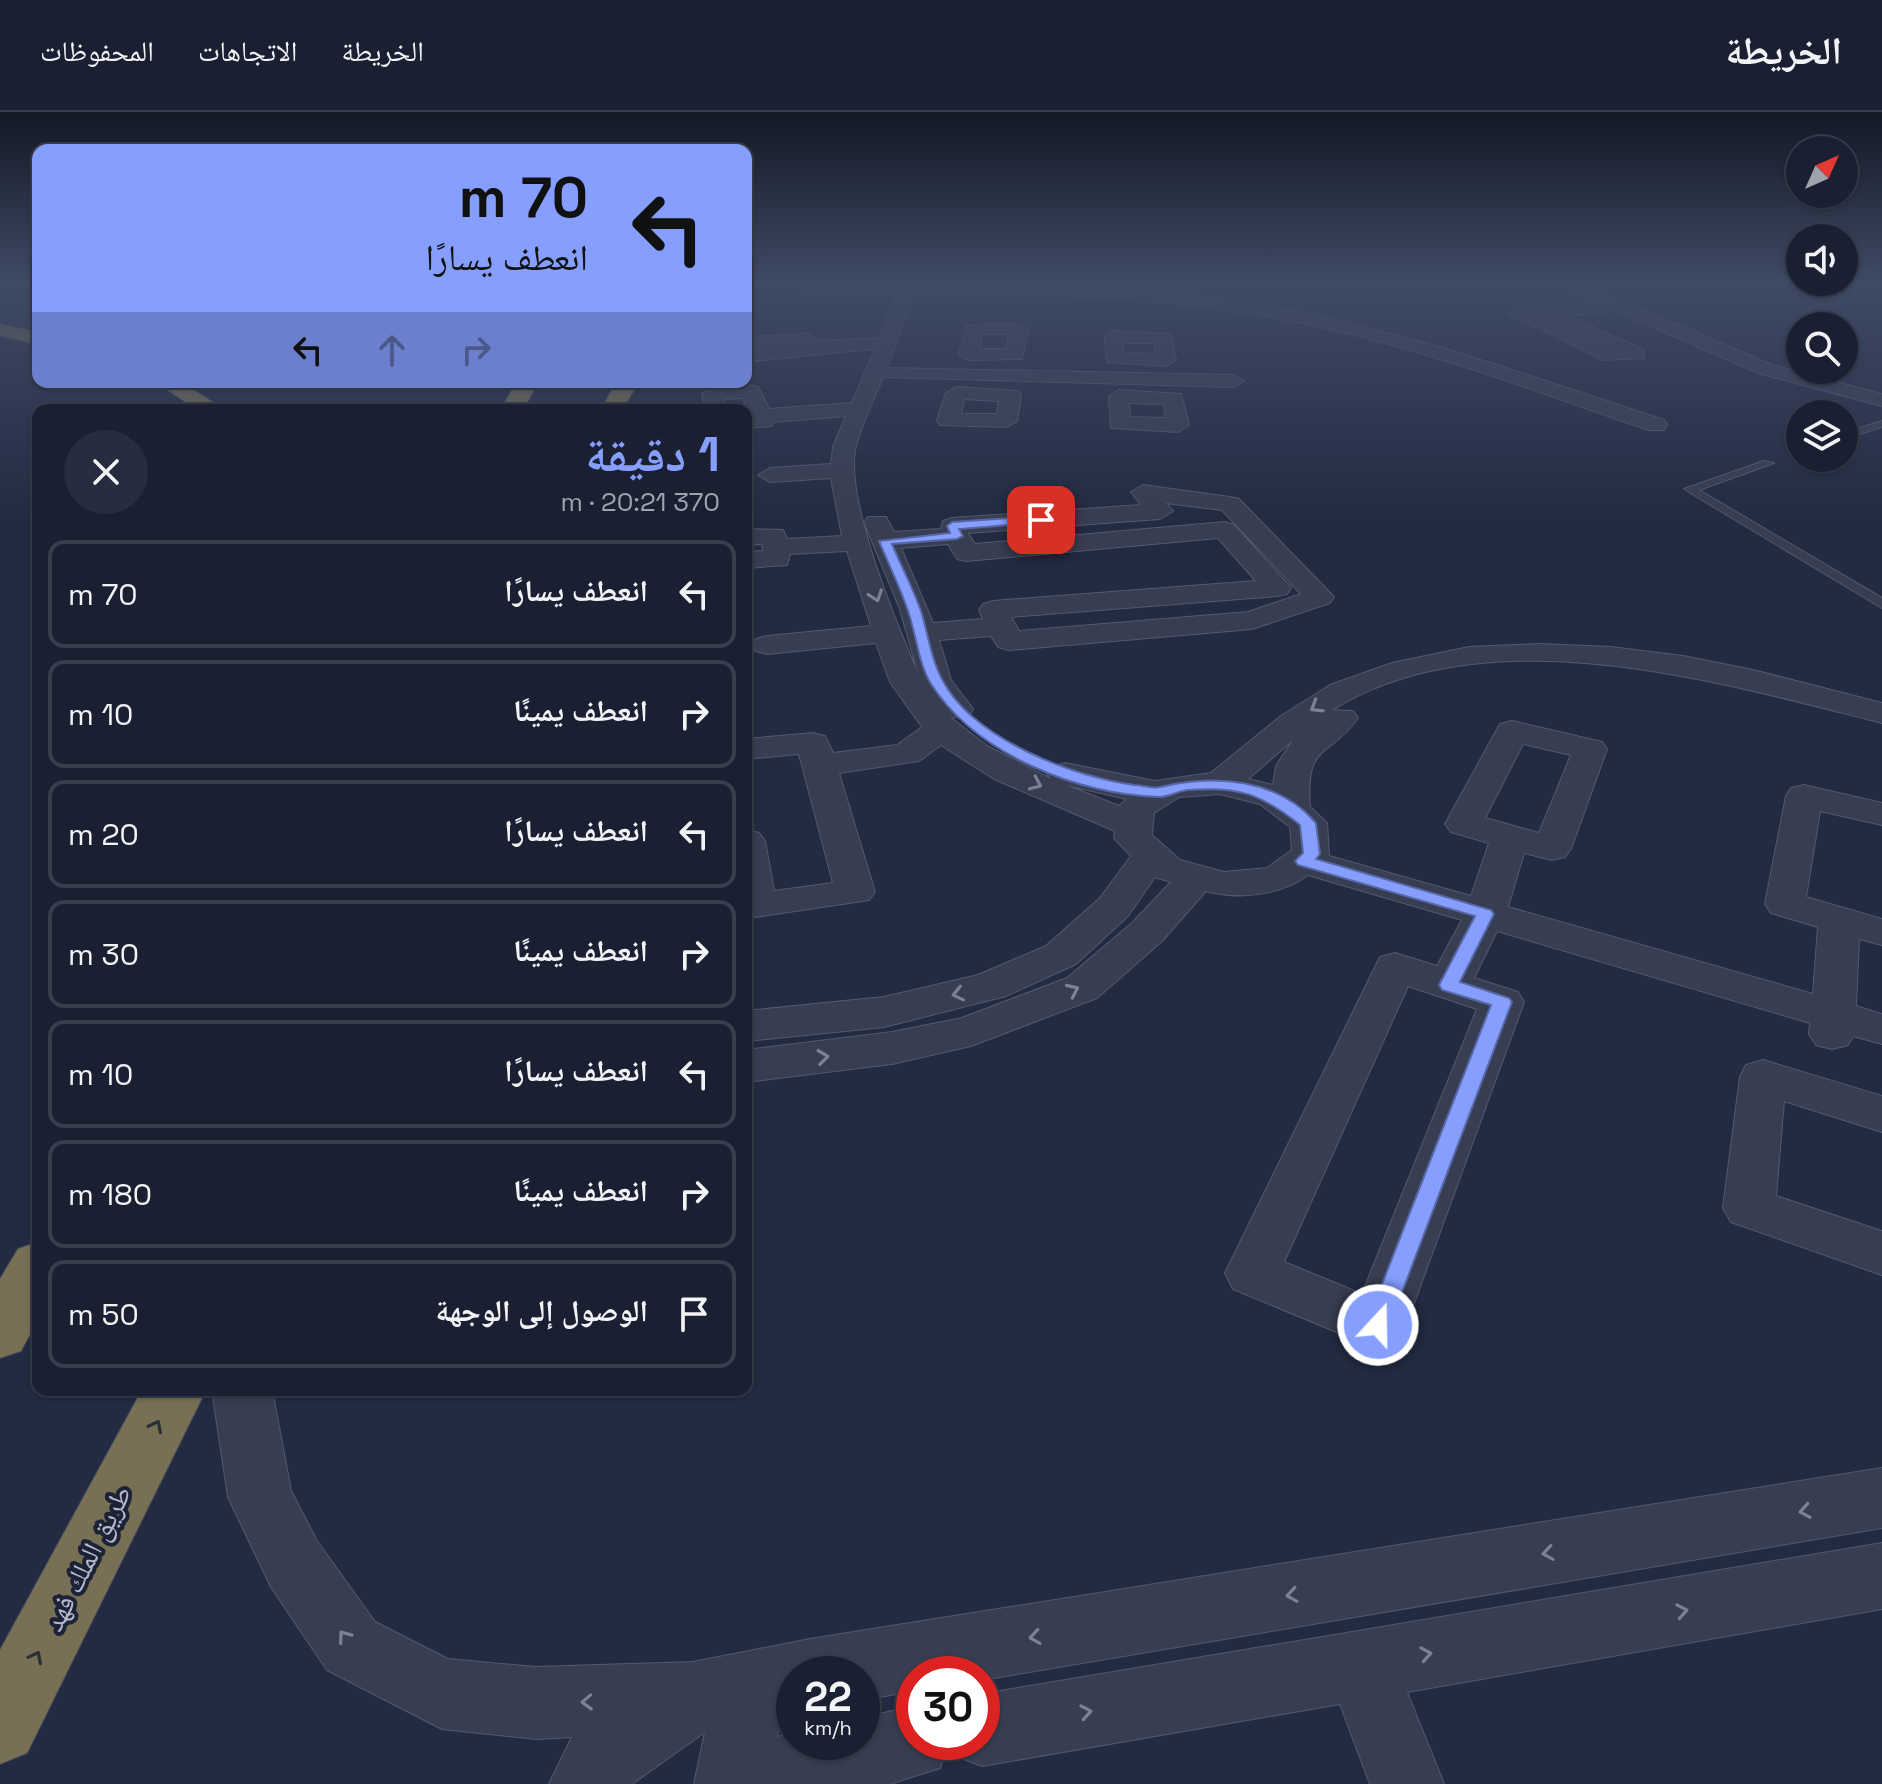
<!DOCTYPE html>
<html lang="ar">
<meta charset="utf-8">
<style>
body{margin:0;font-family:"Space Grotesk","Noto Naskh Arabic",sans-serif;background:#272d3e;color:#f1f3f6;direction:rtl;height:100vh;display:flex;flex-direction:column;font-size:30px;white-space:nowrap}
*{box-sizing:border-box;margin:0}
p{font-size:26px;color:#9fa3ac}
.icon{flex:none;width:44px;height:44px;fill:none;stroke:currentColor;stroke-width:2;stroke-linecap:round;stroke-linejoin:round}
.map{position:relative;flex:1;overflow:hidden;direction:ltr}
.sheet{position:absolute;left:32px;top:292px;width:720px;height:992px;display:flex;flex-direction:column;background:#1a2032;border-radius:16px;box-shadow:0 2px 6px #0004,0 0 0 2px #383e4d;direction:rtl}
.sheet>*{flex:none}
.top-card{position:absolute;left:32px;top:32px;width:720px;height:244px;border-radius:16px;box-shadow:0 2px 6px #0004,0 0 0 2px #383e4d;direction:rtl;background:#869fff;color:#111;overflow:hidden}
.needle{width:52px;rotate:45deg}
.buttons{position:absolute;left:1786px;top:24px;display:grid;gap:16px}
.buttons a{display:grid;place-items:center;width:72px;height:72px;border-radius:50%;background:#1a2032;box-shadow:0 2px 6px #0004,0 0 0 2px #383e4d;font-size:40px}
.speed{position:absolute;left:776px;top:1544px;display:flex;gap:16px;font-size:40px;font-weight:700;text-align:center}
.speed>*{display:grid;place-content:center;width:104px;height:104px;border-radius:50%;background:#1a2032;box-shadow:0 2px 6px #0004,0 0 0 2px #383e4d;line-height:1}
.speed small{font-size:20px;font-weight:400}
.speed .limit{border:12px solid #d22;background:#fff;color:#111}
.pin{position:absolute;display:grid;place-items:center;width:68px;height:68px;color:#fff;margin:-34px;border-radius:16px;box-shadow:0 4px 12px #0006}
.me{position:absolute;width:88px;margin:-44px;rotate:21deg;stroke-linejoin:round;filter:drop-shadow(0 0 6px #0008)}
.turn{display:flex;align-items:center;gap:28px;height:168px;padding:0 32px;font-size:36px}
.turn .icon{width:104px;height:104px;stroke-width:2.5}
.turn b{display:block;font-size:56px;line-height:68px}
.lanes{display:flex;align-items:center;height:76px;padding:0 32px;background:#0003;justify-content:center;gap:40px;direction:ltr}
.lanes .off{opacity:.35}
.round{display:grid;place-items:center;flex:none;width:84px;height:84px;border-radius:42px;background:#272d3e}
.summary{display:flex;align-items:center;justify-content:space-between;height:136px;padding:0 32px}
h1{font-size:48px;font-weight:700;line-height:60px;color:#869fff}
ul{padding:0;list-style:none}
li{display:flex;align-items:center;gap:24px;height:108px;margin:0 16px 12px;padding:0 16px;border:4px solid #383e4d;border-radius:16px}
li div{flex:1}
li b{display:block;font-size:30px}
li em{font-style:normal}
header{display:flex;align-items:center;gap:48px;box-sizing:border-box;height:112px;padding:0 40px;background:#1a2032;border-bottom:2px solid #383e4d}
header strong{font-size:38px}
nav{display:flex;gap:44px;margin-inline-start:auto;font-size:28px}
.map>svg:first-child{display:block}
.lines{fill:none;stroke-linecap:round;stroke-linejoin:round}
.lane-casing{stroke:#53596c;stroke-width:2}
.street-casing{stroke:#53596c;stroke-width:2}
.highway-casing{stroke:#404659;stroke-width:2}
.lane{fill:#383e51;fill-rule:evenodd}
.street{fill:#383e51;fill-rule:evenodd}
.highway{fill:#787054;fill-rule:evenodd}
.oneway{stroke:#7c8295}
.oneway2{stroke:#2b2f3a}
.route{fill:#869fff;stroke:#5767a6;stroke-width:2}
.labels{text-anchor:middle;stroke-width:8;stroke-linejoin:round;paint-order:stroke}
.near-street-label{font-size:28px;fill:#b4b9cc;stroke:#1d2336}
</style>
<header>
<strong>الخريطة</strong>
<nav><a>الخريطة</a><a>الاتجاهات</a><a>المحفوظات</a></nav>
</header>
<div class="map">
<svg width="1882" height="1672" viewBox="0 0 1882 1672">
<rect width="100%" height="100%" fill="#232b42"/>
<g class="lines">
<defs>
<g id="lane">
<polygon points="1882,309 1882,315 1844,327 1844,321"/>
<polygon points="1764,349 1774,351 1699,378 1882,486 1882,496 1684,377"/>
</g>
<g id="street">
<path d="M783 172C945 172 1107 166 1267 194 1404 218 1533 265 1664 308L1667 313 1664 318H1648C1543 282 1439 242 1330 217 1194 186 1054 181 915 179L887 256 1234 263 1244 269 1234 275 883 265C874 287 862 311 856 334 843 384 897 513 918 561L900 497 864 410 868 405H886L894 420 941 417 943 409 952 406 1141 393 1131 380 1143 373 1230 385 1239 387 1334 485 1330 491 1252 517 1009 538 998 535 991 524 939 528 951 568 973 597 969 604 950 605 987 634 1051 667 1047 662 1053 655 1065 651 1155 669 1211 661 1281 604 1330 573 1392 551 1469 535 1539 532 1611 535 1683 544 1753 558 1882 591V611C1719 570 1488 501 1332 598L1353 599 1358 606C1329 647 1305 629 1310 695L1327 711 1329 744 1471 784 1489 731 1451 720 1445 712 1500 612 1512 609 1602 630 1607 637 1571 737 1565 745 1552 748 1524 741 1508 795 1813 882 1818 815 1771 801 1765 792 1786 684 1791 676 1804 673 1882 691V713L1820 699 1806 785 1882 807V833L1859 827 1856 894 1882 902V932L1853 924 1848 933 1832 937 1816 933 1809 922 1810 911 1497 819 1474 866 1518 880 1524 890 1406 1213 1398 1230 1378 1237 1233 1177 1225 1161 1380 845 1395 841 1437 854 1462 808 1308 763C1282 783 1238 788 1206 779L1162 829 1097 886 971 934 892 952 746 970V938L892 920 962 906 1067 866 1132 811 1171 770 1155 765 1128 804 1076 852 1006 884 884 915 746 929V899L884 885 978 863 1046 834 1100 786 1131 744 1114 726 1115 719 994 667 941 633 919 649 839 661 875 780 869 788 756 805 746 803V718L759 721 765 729 774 779 833 771 799 642 746 647V627L813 621 825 624 833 641 897 633 922 615 890 570 876 531 767 542 756 539 752 533 756 527 767 524 871 514 847 439 790 442 787 453 746 456V440L763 439 762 432 746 433V417L783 418 787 427 842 424 831 366 770 370 758 363 770 356 831 352 833 335 846 304 773 310 771 314 746 316V304L750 303 743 286 724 287 727 298H705L702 282C712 272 743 271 758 275L769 297 852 291 875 237C830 240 792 247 746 249V237L799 234 746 237V225L810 222 819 229 880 226 898 178C873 178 798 185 783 172ZM1166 391 1222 398 1301 482 1248 500 1019 519 1011 505 1277 484 1287 482 1291 476 1234 413 1225 410 975 432 968 421 1160 407 1173 399ZM1218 426 1256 469 993 489 983 492 979 498 983 507 933 511 901 436 948 432 957 447 966 449ZM1293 628 1276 654 1273 673 1248 667ZM1523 632 1571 643 1539 721 1485 706ZM1066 673 1127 687 1119 694ZM1220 682 1260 692 1290 715 1292 738 1267 756 1224 760 1180 748 1152 723 1154 701 1179 685ZM1408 874 1477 897 1362 1182 1284 1150Z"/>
<path d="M1560 172H1582L1772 253 1882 282V294L1758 261 1617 199 1566 203 1644 238V246L1603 248 1508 201 1517 196 1597 191ZM1540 205H1541L1613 238Z"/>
<path d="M1019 212 1028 217 1022 247 968 248 958 242 968 213ZM982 222H1009L1006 237H979Z"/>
<path d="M1114 219 1170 222 1176 248 1166 254 1107 250 1105 225ZM1123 231H1154L1156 242 1123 241Z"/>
<path d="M956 275 1018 279 1021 283 1017 309 1006 315 940 313 937 308 946 281ZM964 287 999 289 997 302H961Z"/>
<path d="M1119 278 1181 282 1189 313 1178 320 1111 316 1109 284ZM1129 291 1164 292 1166 306 1130 305Z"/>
<polygon points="1763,948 1882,984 1882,1020 1784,989 1776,1084 1882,1119 1882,1163 1731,1110 1723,1096 1740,965 1746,953"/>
<polygon points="212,1278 272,1278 291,1379 317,1429 375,1510 448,1547 536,1555 693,1550 810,1527 1882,1356 1882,1416 982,1568 982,1562 914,1562 914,1579 862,1588 862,1562 794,1562 794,1600 781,1603 777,1625 794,1621 794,1630 862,1630 862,1606 914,1594 914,1630 950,1630 940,1656 890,1672 694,1672 705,1620 632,1672 549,1672 572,1625 536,1627 442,1617 327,1558 271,1475 228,1385"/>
<polygon points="1882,1431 1882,1497 1407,1580 1444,1672 1370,1672 1340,1592 982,1654 956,1644 951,1630 982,1630 982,1582"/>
</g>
<g id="highway">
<polygon points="0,212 38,220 38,232 0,224"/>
<polygon points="155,270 181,270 225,298 198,298"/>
<polygon points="516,270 538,270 523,298 501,298"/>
<polygon points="617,270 639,270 622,298 600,298"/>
<polygon points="38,1130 38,1207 21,1239 0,1246 0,1167 18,1137"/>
<polygon points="142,1278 206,1278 27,1641 0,1652 0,1538"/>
</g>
</defs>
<use href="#lane" class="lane-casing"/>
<use href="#street" class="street-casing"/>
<use href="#highway" class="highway-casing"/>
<use href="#lane" class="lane"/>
<use href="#street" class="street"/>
<use href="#highway" class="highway"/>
</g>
<defs><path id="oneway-chevron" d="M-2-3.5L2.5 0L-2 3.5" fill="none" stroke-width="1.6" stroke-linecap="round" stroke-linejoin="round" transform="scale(2)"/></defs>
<g class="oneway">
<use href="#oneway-chevron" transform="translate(876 484) rotate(71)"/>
<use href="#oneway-chevron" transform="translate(1316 595) rotate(148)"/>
<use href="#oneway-chevron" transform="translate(1036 672) rotate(24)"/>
<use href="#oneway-chevron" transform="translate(1073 878) rotate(-25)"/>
<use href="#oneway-chevron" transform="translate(958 882) rotate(167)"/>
<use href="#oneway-chevron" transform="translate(823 945) rotate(-7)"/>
<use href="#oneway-chevron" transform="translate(1805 1399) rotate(171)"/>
<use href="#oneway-chevron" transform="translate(1548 1441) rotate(171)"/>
<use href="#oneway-chevron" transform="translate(1292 1483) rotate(171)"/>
<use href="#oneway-chevron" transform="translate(1682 1499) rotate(-10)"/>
<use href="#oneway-chevron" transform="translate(344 1524) rotate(-126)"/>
<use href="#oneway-chevron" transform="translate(1035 1525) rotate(171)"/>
<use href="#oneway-chevron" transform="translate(1426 1542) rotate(-10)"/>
<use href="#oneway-chevron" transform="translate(587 1590) rotate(178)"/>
<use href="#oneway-chevron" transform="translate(1086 1600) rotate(-10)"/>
</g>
<g class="oneway2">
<use href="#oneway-chevron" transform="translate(156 1314) rotate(-63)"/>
<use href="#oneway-chevron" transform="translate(36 1545) rotate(-63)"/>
</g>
<linearGradient id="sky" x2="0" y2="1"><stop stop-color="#131824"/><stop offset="0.42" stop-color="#3f4a65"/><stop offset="1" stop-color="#3f4a65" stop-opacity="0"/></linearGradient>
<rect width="1882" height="406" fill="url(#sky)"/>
<path class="route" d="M1041 404 1045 410 959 417 963 424 957 427 892 432C901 454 913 476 921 499 928 521 931 548 943 569 974 627 1073 665 1135 673 1142 673 1153 677 1160 675 1213 662 1278 666 1316 711L1320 742 1316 747 1491 798 1494 802 1460 870 1509 886 1512 890 1387 1220 1378 1223 1369 1220 1366 1213 1491 893 1442 878 1439 873 1475 804 1298 753 1295 749 1303 741 1300 713C1261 682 1239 674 1188 678 1178 679 1169 685 1159 685 1078 683 976 642 931 572 918 551 916 520 907 496 899 473 888 451 879 429L950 421 947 414 952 410Z"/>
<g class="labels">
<g class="near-street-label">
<text transform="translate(87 1446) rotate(-63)" y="10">طريق الملك فهد</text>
</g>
</g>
</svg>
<div class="buttons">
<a><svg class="needle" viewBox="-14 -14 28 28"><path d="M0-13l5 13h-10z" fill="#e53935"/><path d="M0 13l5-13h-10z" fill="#9fa3ac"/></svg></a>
<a><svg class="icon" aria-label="sound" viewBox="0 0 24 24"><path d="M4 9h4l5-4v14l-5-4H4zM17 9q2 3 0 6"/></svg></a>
<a><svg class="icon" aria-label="search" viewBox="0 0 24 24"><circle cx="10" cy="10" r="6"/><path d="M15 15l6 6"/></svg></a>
<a><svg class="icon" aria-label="layers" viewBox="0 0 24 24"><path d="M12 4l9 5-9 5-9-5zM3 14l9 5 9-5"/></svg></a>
</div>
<div class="speed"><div>22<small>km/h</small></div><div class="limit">30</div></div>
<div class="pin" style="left:1041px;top:408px;background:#d93025"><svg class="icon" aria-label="arrive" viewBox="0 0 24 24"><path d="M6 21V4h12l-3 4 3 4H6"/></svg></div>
<svg class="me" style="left:1378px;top:1213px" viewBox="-20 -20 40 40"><circle r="17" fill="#869fff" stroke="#fff" stroke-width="3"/><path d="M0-11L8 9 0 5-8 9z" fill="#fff"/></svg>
<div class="top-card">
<div class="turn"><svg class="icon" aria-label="left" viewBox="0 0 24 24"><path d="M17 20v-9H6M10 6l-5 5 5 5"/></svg><div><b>70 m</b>انعطف يسارًا</div></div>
<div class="lanes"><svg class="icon" aria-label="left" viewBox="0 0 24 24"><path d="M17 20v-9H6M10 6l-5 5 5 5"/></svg><svg class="icon off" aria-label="ahead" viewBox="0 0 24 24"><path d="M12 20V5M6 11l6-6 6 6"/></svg><svg class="icon off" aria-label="right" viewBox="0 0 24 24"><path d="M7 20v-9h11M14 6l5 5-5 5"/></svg></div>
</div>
<section class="sheet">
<div class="summary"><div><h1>1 دقيقة</h1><p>370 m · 20:21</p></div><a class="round"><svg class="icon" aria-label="close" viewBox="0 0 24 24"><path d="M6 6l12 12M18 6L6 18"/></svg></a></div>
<ul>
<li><svg class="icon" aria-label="left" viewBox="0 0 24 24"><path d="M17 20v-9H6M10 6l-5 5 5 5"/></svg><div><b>انعطف يسارًا</b></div><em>70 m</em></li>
<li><svg class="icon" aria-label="right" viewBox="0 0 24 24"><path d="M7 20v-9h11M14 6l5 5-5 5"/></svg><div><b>انعطف يمينًا</b></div><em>10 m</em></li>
<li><svg class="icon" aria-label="left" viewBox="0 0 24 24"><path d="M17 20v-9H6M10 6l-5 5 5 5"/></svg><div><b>انعطف يسارًا</b></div><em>20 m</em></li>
<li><svg class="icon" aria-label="right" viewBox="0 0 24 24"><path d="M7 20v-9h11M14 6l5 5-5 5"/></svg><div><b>انعطف يمينًا</b></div><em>30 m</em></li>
<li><svg class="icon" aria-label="left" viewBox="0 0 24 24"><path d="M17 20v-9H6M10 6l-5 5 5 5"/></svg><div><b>انعطف يسارًا</b></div><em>10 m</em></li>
<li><svg class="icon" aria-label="right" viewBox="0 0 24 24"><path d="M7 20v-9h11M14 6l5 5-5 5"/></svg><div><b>انعطف يمينًا</b></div><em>180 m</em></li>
<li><svg class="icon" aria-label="arrive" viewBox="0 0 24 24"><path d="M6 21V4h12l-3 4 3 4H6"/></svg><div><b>الوصول إلى الوجهة</b></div><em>50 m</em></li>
</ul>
</section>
</div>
